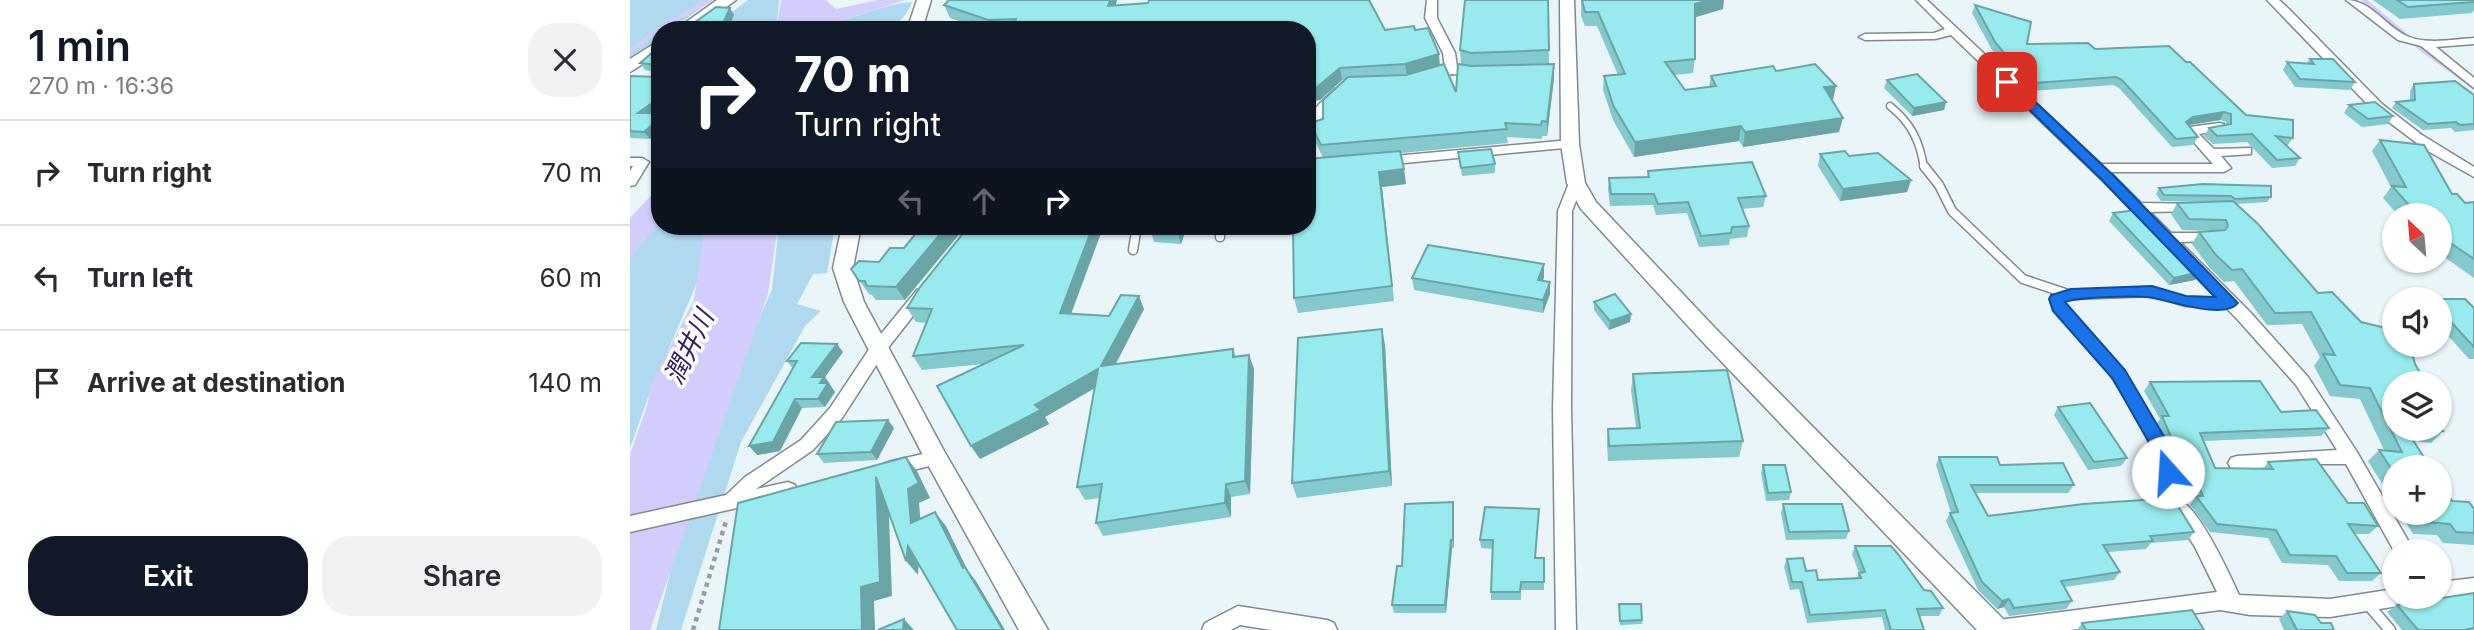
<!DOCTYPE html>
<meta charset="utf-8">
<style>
body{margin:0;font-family:Inter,"Noto Sans JP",sans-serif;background:#f2f2f3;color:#2b2b33;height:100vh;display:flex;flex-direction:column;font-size:26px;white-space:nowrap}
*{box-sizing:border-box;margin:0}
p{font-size:23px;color:#7c7c81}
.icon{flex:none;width:38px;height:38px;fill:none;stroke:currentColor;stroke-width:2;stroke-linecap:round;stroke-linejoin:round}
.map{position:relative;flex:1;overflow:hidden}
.panel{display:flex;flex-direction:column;background:#fff;width:630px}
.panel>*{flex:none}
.top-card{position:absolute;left:21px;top:21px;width:665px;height:214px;border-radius:28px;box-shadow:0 2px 5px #0004;background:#111827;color:#fff;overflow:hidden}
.needle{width:46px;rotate:334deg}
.controls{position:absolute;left:1752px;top:203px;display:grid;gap:14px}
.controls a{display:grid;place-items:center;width:70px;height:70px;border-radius:50%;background:#fff;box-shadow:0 2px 5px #0004;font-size:35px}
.pin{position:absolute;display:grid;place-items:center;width:60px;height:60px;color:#fff;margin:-30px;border-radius:14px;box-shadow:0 4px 10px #0006}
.me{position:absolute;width:77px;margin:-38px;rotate:341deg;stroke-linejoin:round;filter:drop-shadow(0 0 5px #0008)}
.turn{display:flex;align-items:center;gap:24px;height:147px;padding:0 28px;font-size:32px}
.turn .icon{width:91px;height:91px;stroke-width:2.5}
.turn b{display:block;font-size:49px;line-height:60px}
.lanes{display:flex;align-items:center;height:66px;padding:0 28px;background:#0003;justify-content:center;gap:35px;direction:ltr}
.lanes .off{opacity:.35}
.round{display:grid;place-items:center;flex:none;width:74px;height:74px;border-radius:28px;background:#f2f2f3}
.headline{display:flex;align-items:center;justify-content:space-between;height:119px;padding:0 28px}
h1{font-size:42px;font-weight:600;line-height:52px;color:#111827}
.primary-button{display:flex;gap:14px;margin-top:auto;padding:14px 28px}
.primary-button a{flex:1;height:80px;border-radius:28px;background:#111827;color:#fff;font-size:28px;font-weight:600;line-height:80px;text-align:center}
.primary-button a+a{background:#f2f2f3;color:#2b2b33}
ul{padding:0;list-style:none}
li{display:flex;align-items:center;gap:21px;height:105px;padding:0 28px;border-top:2px solid #e1e1e2}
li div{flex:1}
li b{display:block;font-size:26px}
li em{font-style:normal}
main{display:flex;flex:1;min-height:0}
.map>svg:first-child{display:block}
.green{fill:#aed9ee}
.water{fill:#d3cdfb}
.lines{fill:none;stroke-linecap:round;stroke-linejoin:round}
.stream{stroke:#d3cdfb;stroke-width:4.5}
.service-far2-casing{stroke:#80898e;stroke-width:9}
.service-far1-casing{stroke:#80898e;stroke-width:11}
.service-casing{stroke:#80898e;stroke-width:13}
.minor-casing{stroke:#80898e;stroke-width:3}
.tertiary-casing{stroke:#80898e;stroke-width:3}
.secondary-casing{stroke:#80898e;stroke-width:3}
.path{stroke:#969ea2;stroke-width:4.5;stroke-dasharray:4.5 4.5;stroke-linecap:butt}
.service-far2{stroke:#fff;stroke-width:6}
.service-far1{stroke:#fff;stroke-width:8}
.service{stroke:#fff;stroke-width:10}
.minor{fill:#fff;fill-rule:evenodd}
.tertiary{fill:#fff;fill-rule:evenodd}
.secondary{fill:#fff;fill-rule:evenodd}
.wall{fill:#83c9cd}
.shaded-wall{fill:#6aa4a7}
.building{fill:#98eaee;stroke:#6aa4a7;stroke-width:2}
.route{fill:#1a73e8;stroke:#114b97;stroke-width:2}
.labels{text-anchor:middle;stroke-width:7;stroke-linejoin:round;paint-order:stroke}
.water-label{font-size:26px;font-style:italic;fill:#322061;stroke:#fff}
</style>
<main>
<section class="panel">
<div class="headline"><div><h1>1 min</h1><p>270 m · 16:36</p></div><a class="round"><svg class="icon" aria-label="close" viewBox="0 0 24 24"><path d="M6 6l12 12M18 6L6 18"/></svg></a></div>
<ul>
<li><svg class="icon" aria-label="right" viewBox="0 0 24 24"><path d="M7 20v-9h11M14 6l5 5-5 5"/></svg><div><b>Turn right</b></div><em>70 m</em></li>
<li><svg class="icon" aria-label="left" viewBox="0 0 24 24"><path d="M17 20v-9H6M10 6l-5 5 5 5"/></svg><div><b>Turn left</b></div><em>60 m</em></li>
<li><svg class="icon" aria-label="arrive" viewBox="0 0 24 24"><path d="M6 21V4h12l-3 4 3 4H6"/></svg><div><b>Arrive at destination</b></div><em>140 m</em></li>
</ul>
<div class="primary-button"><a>Exit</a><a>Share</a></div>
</section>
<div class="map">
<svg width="1844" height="630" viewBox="0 0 1844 630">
<rect width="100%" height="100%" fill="#eaf5fa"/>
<g class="green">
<polygon points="0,0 82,0 41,30 30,30 30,38 0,57"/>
<polygon points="118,0 149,0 147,24 140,30 81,28"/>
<path d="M282 2C269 37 238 30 206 30L213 20C238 13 256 4 282 2Z"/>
<polygon points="30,218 30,226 76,226 75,264 19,395 0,448 0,258"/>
<polygon points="149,226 205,226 197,273 183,274 167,304 191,311 175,326 111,442 51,630 26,630 67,464 142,289"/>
</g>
<g class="water">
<polygon points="151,0 196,0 206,9 248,0 275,0 213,20 206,30 140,30 147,24"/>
<polygon points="30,186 30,221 0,259 0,218"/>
<polygon points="75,226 148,226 138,294 20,630 0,630 0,454 17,406 21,384 64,300"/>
</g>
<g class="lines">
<g class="stream">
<polyline points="1734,0 1794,51 1844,87"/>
<polyline points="0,51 32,27 80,0"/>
</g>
<defs>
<path id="service-far2" d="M1260 106C1281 123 1290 141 1294 168"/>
<g id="service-far1">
<polyline points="1294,166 1309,185 1322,211 1393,279 1441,295 1522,292 1556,302 1601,304"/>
<polyline points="590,226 590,237"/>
<polyline points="503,250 507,226"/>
<polyline points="1441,295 1426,299 1428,307 1486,374"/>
</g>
<g id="service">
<polyline points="1485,373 1517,424 1538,472"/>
<polyline points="1736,602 1760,630"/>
</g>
<g id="minor">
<polygon points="797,0 807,0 807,18 825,53 827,67 852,71 852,77 822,74 794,80 794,74 815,68 813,53 795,18"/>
<polygon points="1286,0 1297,0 1471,164 1583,164 1554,131 1560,127 1589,123 1594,124 1594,130 1569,134 1584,149 1621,148 1621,154 1591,156 1601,168 1594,172 1480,172 1511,203 1571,204 1573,207 1571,210 1566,211 1520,212 1541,233 1587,233 1589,236 1587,239 1582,241 1550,242 1620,312 1678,377 1727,452 1784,551 1764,551 1716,464 1675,464 1607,470 1601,468 1598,463 1601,458 1607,456 1707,450 1666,385 1608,320 1473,181 1321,35 1305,39 1235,40 1229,37 1235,34 1304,33 1315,29"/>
<polygon points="1637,0 1649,0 1659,9 1752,104 1792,135 1844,167 1844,177 1796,150 1743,110"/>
<path d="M1716 0C1741 0 1755 26 1777 36 1797 45 1823 39 1844 38V44L1806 47 1844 78V88L1791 46 1768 40Z"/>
<path d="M709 88 715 92 694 113 683 134 677 138C677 112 687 106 705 89Z"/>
<polygon points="940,140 945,141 945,147 753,165 746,161 753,157"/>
<polygon points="0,158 12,158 19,162 5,185 0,186 0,171 3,166 0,166"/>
<polygon points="946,179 953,183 942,211 941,408 946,630 926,630 923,408 928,211 939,183"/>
<polygon points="292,289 297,290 300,294 297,298 254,353 212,418 183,450 126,489 158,482 165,485 167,490 165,495 0,532 0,516 96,495 115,477 171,440 200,408 242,345 287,290"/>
<polygon points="306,451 312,453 315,458 312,463 262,475 256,473 253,468 256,463 262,461"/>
<path d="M1548 499C1569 507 1599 573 1609 595L1700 599 1764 589V597H1778L1775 603 1768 606 1700 617 1620 615 1590 610 1440 630H1358L1361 623 1368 620 1587 592 1565 547 1539 507 1541 501Z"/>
<polygon points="1844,578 1844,596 1810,600 1803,597 1810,597 1810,582"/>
<polygon points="608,606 697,620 704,623 707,630 641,630 610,625 601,630 572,630 575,623"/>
</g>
<g id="tertiary">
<polygon points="287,0 301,0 292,30 277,30"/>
<polygon points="930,0 944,0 949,144 955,183 966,202 1085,328 1375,621 1379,630 1347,630 1069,338 951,209 937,183 931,144"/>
<polygon points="212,226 231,226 223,268 234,302 314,451 418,630 389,630 298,465 214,302 203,268"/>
</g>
<g id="secondary">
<polygon points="87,0 106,0 64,30 45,30"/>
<polygon points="30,40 30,53 0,72 0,59"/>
</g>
</defs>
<use href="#service-far2" class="service-far2-casing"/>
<use href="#service-far1" class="service-far1-casing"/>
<use href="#service" class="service-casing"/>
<use href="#minor" class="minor-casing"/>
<use href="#tertiary" class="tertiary-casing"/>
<use href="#secondary" class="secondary-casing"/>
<polyline class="path" points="63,630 96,521"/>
<use href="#service-far2" class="service-far2"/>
<use href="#service-far1" class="service-far1"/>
<use href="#service" class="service"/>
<use href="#minor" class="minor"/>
<use href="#tertiary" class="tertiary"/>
<use href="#secondary" class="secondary"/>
</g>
<g class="wall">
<polygon points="319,0 487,0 485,6 740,3 755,30 785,30 810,65 826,92 831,65 830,50 918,0 919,64 924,78 917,136 912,136 912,139 877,137 878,143 771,153 776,184 752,187 764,301 668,313 664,298 693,158 683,137 680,123 693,119 715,80 712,80 690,100 677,30 356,30 320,18 314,5"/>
<polygon points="951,0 1093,9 1065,17 1065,59 1063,73 1044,75 1055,90 1079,87 1081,76 1146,71 1203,100 1202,100 1209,132 1113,147 1109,141 1004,157 983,120 973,90 974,76 988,75 967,26 955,26 951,16"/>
<polygon points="1743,0 1844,0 1844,10 1842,13 1770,19"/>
<polygon points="1345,5 1397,44 1465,49 1556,62 1616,115 1663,138 1657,146 1670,158 1665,166 1642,168 1617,142 1583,144 1574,136 1579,128 1596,124 1596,122 1590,120 1559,125 1568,137 1563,145 1542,147 1489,88 1483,85 1401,91 1383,72 1380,72 1362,50 1342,13"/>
<polygon points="30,46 30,108 23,113 20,139 0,138 0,76 27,77 27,72 15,70 10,63"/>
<polygon points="1680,59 1725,82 1720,90 1665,87 1653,70 1657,62 1677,63"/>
<polygon points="1257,80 1316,102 1314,110 1282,116 1254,88"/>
<polygon points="1784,84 1844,95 1844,130 1825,132 1821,128 1793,130 1762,108 1766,102 1780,100 1780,91"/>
<polygon points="1719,105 1763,116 1758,124 1732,127 1714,113"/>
<polygon points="1750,140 1835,203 1844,202 1844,278 1810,254 1810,215 1768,215 1753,198 1761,187 1742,151"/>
<polygon points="828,152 865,164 865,173 832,176"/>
<polygon points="1190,154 1219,156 1281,180 1277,192 1210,201 1188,166"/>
<polygon points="1018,171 1136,196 1133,207 1112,209 1119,226 1117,237 1100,239 1099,245 1069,247 1057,213 1026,215 1023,205 980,206 978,189 979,178 1017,177"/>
<polygon points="1529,188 1641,197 1637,202 1606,204 1688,293 1764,429 1810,429 1813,431 1801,443 1784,441 1764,467 1764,503 1738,461 1749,450 1754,450 1730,399 1700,396 1684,366 1690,357 1672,324 1637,325 1604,281 1594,282 1579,267 1562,244 1569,232 1580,231 1552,230 1541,214 1547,203 1598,202 1531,201 1526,194"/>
<polygon points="1483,213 1565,280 1539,285 1479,221"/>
<polygon points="238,226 270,226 266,231 242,231"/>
<polygon points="292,226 336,226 275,300 246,300 242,295 239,294 221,269 249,262 274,248"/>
<polygon points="339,226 483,226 477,233 471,233 441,314 479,316 514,309 486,364 603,349 606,357 619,355 624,369 620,494 601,497 601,517 473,536 466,523 469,498 455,500 447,487 465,388 415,417 419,424 350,459 341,446 354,364 292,370 283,356 297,323 286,322 277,308"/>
<polygon points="557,226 551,244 524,242 520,228"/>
<polygon points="595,226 617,226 616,231 597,232"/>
<polygon points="914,264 914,277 913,280 920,294 913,313 784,290 782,278"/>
<polygon points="1810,299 1844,308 1844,359 1839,359 1813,330 1810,330"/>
<polygon points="964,302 1001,314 1000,322 979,330 964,310"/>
<polygon points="755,345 762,486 667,498 662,483"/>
<polygon points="213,352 195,377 205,392 195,407 172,408 150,451 127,455 163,369 157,361"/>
<polygon points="1003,374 1113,441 1109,457 978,461 977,445 978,429 1006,428 1001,390"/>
<polygon points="1520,382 1651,412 1699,428 1691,436 1573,441 1585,468 1633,469 1638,462 1718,503 1748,526 1739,534 1724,534 1751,573 1742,581 1709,581 1698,565 1652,563 1638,538 1580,532 1560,505 1564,499 1549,462 1542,462 1526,424 1530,419 1514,391"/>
<polygon points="1428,407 1497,458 1491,466 1458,470 1424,415"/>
<polygon points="264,428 247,460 194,463 187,454"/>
<polygon points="1309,457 1370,465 1444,485 1438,493 1345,493 1358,516 1564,532 1558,540 1521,543 1516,549 1478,552 1490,572 1484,580 1434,587 1442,601 1436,609 1379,616 1374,607 1367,609 1348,590 1316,521 1320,513 1321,513 1306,465"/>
<polygon points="1133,465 1161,492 1159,500 1136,501 1131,473"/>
<polygon points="1822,501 1844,509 1844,545 1813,543 1807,535 1783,534 1770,513 1810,513"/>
<polygon points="1153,504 1219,531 1216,539 1156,540 1151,513"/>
<polygon points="909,509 905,558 914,558 914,590 891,590 891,600 861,600 861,592 863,549 851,548 850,540"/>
<polygon points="824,510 824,548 822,548 816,613 764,613 762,605 772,566"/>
<polygon points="1225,546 1294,590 1313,608 1309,616 1290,616 1294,630 1255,630 1252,617 1177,623 1169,589 1160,590 1154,567 1157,559 1188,580 1227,578 1229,573 1222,554"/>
<polygon points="1844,593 1844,630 1772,630 1757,612 1767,605"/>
<polygon points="989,604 1012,620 1012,624 990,625"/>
<polygon points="1657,611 1691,623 1704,630 1654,630 1649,619"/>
<polygon points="1452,623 1574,630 1447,630"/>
</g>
<g class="shaded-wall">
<polygon points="480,0 487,0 482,19 478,6"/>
<polygon points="1080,0 1094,0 1093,9 1063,18 1065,4"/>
<polygon points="100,8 104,15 98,30 90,30"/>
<polygon points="809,54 810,67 777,76 775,64"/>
<polygon points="924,64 924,78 917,136 917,122"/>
<polygon points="710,68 712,80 690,100 677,102 677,89"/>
<polygon points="1206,86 1203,100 1191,102 1194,87"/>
<polygon points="30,97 30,108 14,121 8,113"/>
<polygon points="1316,102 1314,110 1282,116 1284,108"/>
<polygon points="1594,112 1590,120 1559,125 1551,131 1556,122 1563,117"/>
<polygon points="30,118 30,130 20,139 14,132"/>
<polygon points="1213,118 1209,132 1113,147 1115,132"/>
<polygon points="1111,126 1109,141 1004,157 1005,142"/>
<polygon points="774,169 776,184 752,187 764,301 749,172"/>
<polygon points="1281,180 1277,192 1210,201 1213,189"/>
<polygon points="263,226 270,226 266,231"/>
<polygon points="317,226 336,226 275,300 266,287"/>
<polygon points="463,226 469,226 471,233 436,327 430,313"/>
<polygon points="474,226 483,226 477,233"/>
<polygon points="548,226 557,226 551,244 547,230"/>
<polygon points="914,264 914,277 908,292 908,280"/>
<polygon points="1570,272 1565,280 1539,285 1544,278"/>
<polygon points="920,282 920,294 913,313 913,300"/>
<polygon points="509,296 514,309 477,380 471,366"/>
<polygon points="1001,314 1000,322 979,330 980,321"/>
<polygon points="752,329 755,345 762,486 759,471"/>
<polygon points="207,344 213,352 195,377 205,392 195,407 188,399 182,377"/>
<polygon points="619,355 624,369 620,494 615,481"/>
<polygon points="468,369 475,382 415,417 419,424 350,459 341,446 405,405"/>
<polygon points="165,399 172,408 150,451 127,455 119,446"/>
<polygon points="258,420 264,428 247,460 241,452"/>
<polygon points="276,457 287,471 300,498 289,503 292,537 281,523"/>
<polygon points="246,477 258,492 262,596 244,601 245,630 232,630 231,587"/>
<polygon points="596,484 601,497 601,517 595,503"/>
<polygon points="823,502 824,510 824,548 823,540"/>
<polygon points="305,512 316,526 338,571 346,581 375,630 373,630 333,568"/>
<polygon points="821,540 822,548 816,613 815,605"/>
<polygon points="278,546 289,560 288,575 276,561"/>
<polygon points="1379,599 1374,607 1367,609 1372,601"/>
<polygon points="274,619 284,630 273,630"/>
</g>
<g class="building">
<polygon points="319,0 480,0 478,6 518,3 519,0 739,0 755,30 784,26 785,30 798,28 809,54 775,64 710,68 687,87 677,89 677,30 383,30 386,19 358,20 314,5"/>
<polygon points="835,0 918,0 919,50 841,53 830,50"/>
<polygon points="952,0 1080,0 1065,4 1065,59 1035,62 1055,90 1086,86 1081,76 1143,66 1146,71 1185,64 1206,86 1194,87 1213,118 1115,132 1111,126 1005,142 983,105 974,76 995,74 968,12 955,12"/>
<polygon points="1767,0 1844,0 1844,2 1778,7"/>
<polygon points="1345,5 1401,22 1397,44 1458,43 1465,49 1539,46 1556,62 1560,62 1616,115 1663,120 1663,138 1646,136 1670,158 1647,160 1622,134 1587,136 1579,128 1601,124 1601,114 1594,112 1563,117 1556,122 1568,137 1546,139 1492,80 1486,77 1404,83 1386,64 1383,64 1365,42"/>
<polygon points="86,7 100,8 90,30 50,30 55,26 61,25"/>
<polygon points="30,46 30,97 8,113 30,113 30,118 14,132 0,131 0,76 27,77 27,65 10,63"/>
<polygon points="1680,59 1703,59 1725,82 1670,79 1657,62 1684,64"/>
<polygon points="814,64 826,92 828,64 841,66 924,64 917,122 912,121 911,125 875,123 877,129 691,145 680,123 693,119 693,100 718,77 776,75"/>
<polygon points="1287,74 1316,102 1284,108 1257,80"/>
<polygon points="1825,81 1844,95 1844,124 1830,125 1826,122 1798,124 1766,102 1785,100 1784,84"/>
<polygon points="1745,102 1763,116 1738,119 1719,105"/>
<polygon points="1750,140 1794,145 1822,194 1827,194 1835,203 1844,202 1844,259 1810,236 1810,215 1788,215 1762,186 1776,187"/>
<polygon points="861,149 865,164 831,168 828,152"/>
<polygon points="770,151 774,169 749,172 762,286 664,298 663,226 677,226 677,159"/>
<polygon points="1215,151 1219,156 1248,153 1281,180 1213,189 1190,154"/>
<polygon points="1122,162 1136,196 1108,198 1119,226 1102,227 1101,233 1071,236 1058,202 1028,204 1024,194 981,194 979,178 1019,177 1018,171"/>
<polygon points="1573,184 1641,186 1641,197 1605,199 1601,196 1534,195 1529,188"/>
<polygon points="1603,201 1628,224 1688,293 1702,292 1731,322 1764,330 1764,345 1780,345 1785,364 1796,383 1764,383 1764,429 1776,429 1800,467 1764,467 1764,473 1749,450 1772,452 1740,388 1710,385 1693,354 1705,355 1681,312 1645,313 1612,269 1602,270 1586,255 1569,232 1595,230 1598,226 1596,220 1559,219 1547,203"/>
<polygon points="1506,210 1570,272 1544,278 1483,213"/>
<polygon points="292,226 317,226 266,287 237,286 235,281 229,281 221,269 229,261 249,262 260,248 274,248"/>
<polygon points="339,226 463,226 430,313 479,316 491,295 509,296 471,366 603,349 603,357 619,355 615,481 596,484 595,503 466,523 472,484 447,487 468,369 405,405 411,410 341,446 307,386 394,345 283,356 302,309 277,308 290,287"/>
<polygon points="520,226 548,226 547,230 520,228"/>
<polygon points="798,245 914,264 908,280 920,282 913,300 782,278"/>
<polygon points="985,294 1001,314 980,321 964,302"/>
<polygon points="1810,299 1835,299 1844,308 1844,347 1821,322 1814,320 1810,315"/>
<polygon points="752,329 759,471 662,483 668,338"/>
<polygon points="171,343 207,344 182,377 194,377 190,383 198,383 188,399 165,399 143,442 119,446 167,361 157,361"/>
<polygon points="1097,370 1113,441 979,446 978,429 1010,428 1003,374"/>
<polygon points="1630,381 1651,412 1686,410 1699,428 1570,433 1585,468 1643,469 1638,462 1686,459 1718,503 1734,503 1748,526 1718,524 1751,573 1717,573 1706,556 1660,555 1646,530 1587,524 1566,496 1573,496 1555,454 1548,453 1532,416 1539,416 1520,382"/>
<polygon points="1460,403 1497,458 1464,462 1428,407"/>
<polygon points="258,420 241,452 187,454 206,422"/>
<polygon points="1810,425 1813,431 1794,429 1810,429"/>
<polygon points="276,457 289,483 278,489 281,523 305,512 333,568 335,567 373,630 327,630 278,546 276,561 246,477 250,582 231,587 232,630 89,630 108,503"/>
<polygon points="1309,457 1367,457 1370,465 1433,463 1444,485 1341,485 1358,516 1453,504 1543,498 1564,532 1520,536 1523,541 1473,545 1490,572 1431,581 1442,601 1384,608 1379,599 1372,601 1352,582 1320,513 1328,512"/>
<polygon points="1133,465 1155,465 1161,492 1138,493"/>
<polygon points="1810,482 1822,501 1839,502 1844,509 1844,533 1826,532 1820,524 1796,522 1789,513 1810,513"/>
<polygon points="823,502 823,540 821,540 815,605 762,605 767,566 772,566 775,504"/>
<polygon points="1153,504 1212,504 1219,531 1159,532"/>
<polygon points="855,507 909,509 905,558 914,558 914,582 891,582 890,592 861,592 863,540 850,540"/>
<polygon points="1225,546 1261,546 1268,554 1294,590 1301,591 1313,608 1287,609 1294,630 1261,630 1255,610 1180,615 1172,582 1162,582 1157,559 1173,558 1176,571 1186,570 1188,580 1231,578 1229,573 1235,572"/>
<polygon points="1844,593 1844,628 1834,630 1788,630 1767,605"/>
<polygon points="989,604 1011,604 1012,620 990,621"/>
<polygon points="1562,610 1574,630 1456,630 1452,623"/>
<polygon points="1657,611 1685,615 1691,623 1701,623 1704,630 1667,630"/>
<polygon points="274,619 273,630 248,630"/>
</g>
<path class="route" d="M1377 78 1381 79 1483 175 1608 303C1595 320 1541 301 1523 298 1508 295 1450 297 1435 302L1495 370 1536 440 1547 472 1544 478 1538 480 1531 478 1518 441 1483 379 1423 311 1419 299 1421 295 1441 289 1522 286 1556 296 1585 297 1473 181 1373 84 1371 82Z"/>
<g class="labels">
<g class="water-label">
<text transform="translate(59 347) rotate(-64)" y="9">潤井川</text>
</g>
</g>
</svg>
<div class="controls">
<a><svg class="needle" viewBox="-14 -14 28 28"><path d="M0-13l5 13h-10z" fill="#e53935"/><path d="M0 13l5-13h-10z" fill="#7c7c81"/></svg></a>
<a><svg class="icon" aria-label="sound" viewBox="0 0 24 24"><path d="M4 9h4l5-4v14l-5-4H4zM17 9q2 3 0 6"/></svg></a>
<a><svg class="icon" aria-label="layers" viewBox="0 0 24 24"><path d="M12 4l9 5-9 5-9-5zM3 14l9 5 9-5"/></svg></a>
<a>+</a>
<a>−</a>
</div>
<div class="pin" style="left:1377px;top:82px;background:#d93025"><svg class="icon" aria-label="arrive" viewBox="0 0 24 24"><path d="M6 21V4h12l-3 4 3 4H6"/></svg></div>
<svg class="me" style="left:1538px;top:472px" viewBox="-20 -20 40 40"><circle r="19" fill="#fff"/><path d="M0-13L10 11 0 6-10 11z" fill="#1a73e8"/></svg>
<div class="top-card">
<div class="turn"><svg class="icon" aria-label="right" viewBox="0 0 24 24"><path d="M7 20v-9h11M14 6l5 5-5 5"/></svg><div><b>70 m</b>Turn right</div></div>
<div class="lanes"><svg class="icon off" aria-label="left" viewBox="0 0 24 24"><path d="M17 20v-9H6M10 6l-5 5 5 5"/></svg><svg class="icon off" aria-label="ahead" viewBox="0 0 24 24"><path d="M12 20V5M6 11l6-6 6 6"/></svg><svg class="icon" aria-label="right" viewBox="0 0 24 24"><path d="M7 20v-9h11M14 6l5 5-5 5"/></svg></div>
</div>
</div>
</main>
